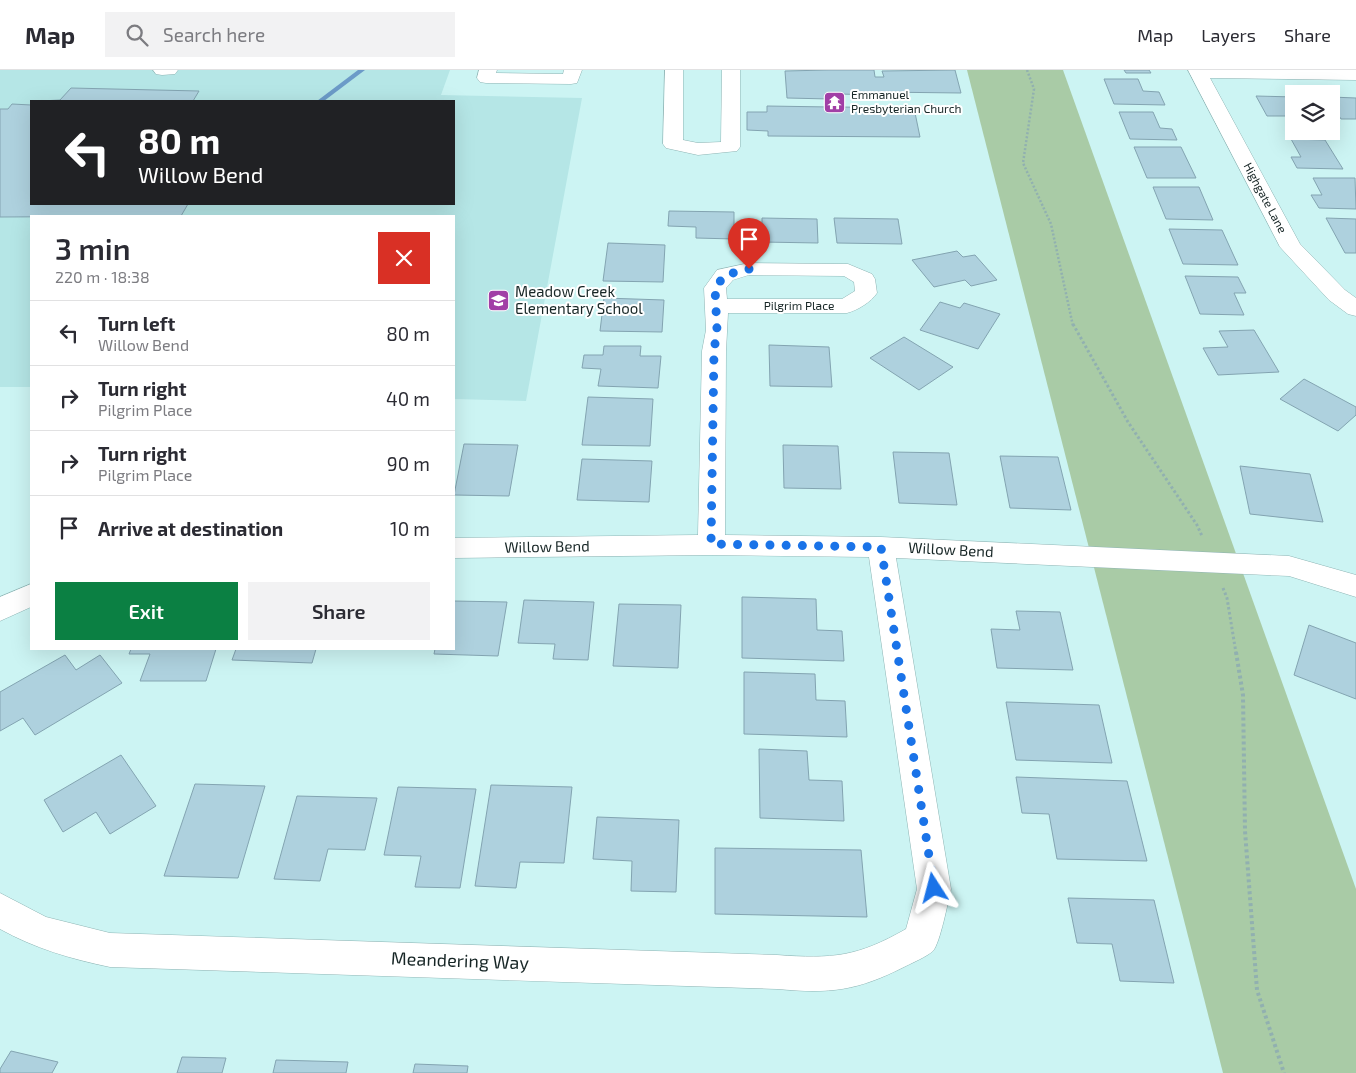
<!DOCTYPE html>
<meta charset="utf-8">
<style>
body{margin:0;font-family:"Exo 2",sans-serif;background:#f2f2f3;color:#2b2b33;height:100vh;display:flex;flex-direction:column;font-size:19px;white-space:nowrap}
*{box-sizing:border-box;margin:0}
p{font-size:16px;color:#7c7c81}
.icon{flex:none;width:28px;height:28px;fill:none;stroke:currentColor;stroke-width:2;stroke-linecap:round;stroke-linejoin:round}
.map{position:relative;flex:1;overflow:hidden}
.panel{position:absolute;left:30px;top:145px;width:425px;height:435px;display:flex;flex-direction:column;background:#fff;border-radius:0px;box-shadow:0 5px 20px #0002}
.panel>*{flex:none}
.guide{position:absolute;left:30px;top:30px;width:425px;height:105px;border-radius:0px;box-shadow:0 5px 20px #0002;background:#202124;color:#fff;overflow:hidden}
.buttons{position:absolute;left:1285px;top:15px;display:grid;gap:10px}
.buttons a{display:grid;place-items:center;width:55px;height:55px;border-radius:0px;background:#fff;box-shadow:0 5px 20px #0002;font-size:25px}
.pin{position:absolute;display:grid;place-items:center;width:42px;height:42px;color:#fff;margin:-51px -21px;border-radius:50% 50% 50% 0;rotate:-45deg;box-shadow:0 0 5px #0007}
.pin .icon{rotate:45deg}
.me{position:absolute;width:55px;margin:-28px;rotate:351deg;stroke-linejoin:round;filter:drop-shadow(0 0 4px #0008)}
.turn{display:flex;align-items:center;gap:18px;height:105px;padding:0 25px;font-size:22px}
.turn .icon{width:65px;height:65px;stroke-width:2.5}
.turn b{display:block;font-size:35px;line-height:42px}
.round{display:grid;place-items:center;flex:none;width:52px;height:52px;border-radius:0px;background:#f2f2f3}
.summary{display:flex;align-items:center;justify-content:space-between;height:85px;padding:0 25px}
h1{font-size:30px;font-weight:600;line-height:38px}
.button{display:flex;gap:10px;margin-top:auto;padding:10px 25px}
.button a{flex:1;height:58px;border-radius:0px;background:#0b8043;color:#fff;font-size:20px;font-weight:600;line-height:58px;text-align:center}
.button a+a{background:#f2f2f3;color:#2b2b33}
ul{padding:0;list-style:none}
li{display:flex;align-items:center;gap:15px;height:65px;padding:0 25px;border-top:1px solid #e1e1e2}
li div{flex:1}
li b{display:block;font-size:19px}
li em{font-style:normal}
header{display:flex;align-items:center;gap:30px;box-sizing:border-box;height:70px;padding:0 25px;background:#fff;border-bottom:1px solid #e1e1e2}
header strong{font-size:24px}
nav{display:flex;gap:28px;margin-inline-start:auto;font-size:18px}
.search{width:350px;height:45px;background:#f2f2f3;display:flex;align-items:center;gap:12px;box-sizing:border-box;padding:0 18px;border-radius:0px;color:#7c7c81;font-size:19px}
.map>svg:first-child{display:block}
.built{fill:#b5e6e6;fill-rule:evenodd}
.green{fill:#a9cba6}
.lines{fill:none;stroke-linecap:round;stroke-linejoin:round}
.stream{fill:#6c9bc8;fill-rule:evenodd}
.building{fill:#aed1de;stroke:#83a4b1}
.minor-casing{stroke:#8eb4b4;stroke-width:1}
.path-far2{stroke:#91b0b0;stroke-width:2.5;stroke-dasharray:2 2;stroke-linecap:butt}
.path-far1{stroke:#91b0b0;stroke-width:3;stroke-dasharray:2.5 2.5;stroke-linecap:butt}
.path{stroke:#91b0b0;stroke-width:4;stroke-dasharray:3 3;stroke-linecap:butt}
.minor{fill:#fff;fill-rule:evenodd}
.route{stroke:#1a73e8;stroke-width:9;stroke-dasharray:0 16.2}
.labels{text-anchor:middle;stroke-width:4;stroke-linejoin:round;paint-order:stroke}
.far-poi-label{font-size:12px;fill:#172626;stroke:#fff;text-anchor:start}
.far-street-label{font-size:12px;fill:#172626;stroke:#fff}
.poi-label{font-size:15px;fill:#172626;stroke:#fff;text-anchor:start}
.street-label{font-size:15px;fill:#172626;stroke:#fff}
.near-street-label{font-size:18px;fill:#172626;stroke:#fff}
</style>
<header>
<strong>Map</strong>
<div class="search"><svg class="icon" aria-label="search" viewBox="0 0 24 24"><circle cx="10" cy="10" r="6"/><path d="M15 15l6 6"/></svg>Search here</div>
<nav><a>Map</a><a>Layers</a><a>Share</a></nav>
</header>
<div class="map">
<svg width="1356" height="1003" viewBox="0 0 1356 1003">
<rect width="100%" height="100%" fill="#ccf4f3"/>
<path class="built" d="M0 0H450L441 25 582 28 526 331 454 329V146H31V317H0ZM31 31H454V134H31Z"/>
<polygon class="green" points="967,0 1063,0 1356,819 1356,1003 1223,1003"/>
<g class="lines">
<polygon class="stream" points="358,0 365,0 324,31 317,31"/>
</g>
<g class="building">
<polygon points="828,0 874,0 875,7 884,7 882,1 955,0 961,23 878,22 878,25 839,24 840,37 914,38 920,67 768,66 768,61 747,60 747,42 767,42 767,36 831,37 830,29 787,28 785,1"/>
<polygon points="1124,0 1149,0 1151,3 1126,3"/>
<polygon points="1104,9 1138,9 1143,21 1159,22 1165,35 1114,34"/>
<polygon points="71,18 199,21 193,31 41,31 60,30"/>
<polygon points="1256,26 1294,27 1294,46 1267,46"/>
<polygon points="1331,27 1356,28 1356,49 1341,49 1331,33"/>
<polygon points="12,34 31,35 31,134 188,134 181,146 0,147 0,39 8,39"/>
<polygon points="1119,42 1153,42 1160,58 1172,59 1177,70 1130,69"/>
<polygon points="1291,69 1325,70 1343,99 1297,98 1291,87 1301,87"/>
<polygon points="1134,77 1181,77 1196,108 1147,108"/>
<polygon points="1313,108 1355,108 1356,139 1319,138 1311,125 1322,125"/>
<polygon points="1153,117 1199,117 1213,150 1166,149"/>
<polygon points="669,141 734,142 734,169 696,168 696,157 668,156"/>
<polygon points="762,148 817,149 818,173 762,172"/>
<polygon points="834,148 898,149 902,174 837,173"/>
<polygon points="1326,148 1356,149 1356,183 1345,183"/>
<polygon points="1169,159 1222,160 1238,195 1183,194"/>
<polygon points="608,173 665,175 663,212 603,211"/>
<polygon points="957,181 963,187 975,185 997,210 971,216 965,210 934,217 912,190"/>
<polygon points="1185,206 1238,207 1246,223 1234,223 1244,245 1200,244"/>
<polygon points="604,228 664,230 662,262 600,261"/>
<polygon points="940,232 960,238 964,233 1000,244 978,279 920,260"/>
<polygon points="1254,260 1279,302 1218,305 1203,278 1228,277 1219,261"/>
<polygon points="904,267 953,297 919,320 870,288"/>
<polygon points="769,275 829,277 832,317 770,316"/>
<polygon points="604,276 641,276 640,286 661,286 658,318 598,316 601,299 582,298 584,285 603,285"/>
<polygon points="1304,309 1356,337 1356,345 1338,361 1280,329"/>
<polygon points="588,327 653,329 650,376 582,375"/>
<polygon points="464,374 518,375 509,426 454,425"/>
<polygon points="783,375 838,376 841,419 784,418"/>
<polygon points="893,382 949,383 957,435 899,433"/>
<polygon points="1000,386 1058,387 1071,440 1010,438"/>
<polygon points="582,389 652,391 649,432 577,430"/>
<polygon points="1240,396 1310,404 1323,452 1250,444"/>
<polygon points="742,527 816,529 817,560 842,561 844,591 742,588"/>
<polygon points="524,530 594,532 588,590 553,589 555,574 518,573"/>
<polygon points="454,531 507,532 498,586 434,584 435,579 454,579"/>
<polygon points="619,534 681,535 678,598 613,596"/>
<polygon points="1016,541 1060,542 1073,600 997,598 991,559 1020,560"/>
<polygon points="1309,555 1356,573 1356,629 1294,605"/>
<polygon points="131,579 216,579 206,611 140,611 150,584 129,584"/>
<polygon points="236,579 316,579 312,593 232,590"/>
<polygon points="65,585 76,600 100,585 122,613 35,665 23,648 0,661 0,622"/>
<polygon points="744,602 815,604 816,630 845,631 847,667 744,664"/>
<polygon points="1006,632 1099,635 1112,693 1016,690"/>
<polygon points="759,679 807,681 809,710 842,711 844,751 760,748"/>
<polygon points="121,685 156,736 110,764 96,742 63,762 44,730"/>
<polygon points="1016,707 1127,711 1147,791 1057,789 1049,744 1022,743"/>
<polygon points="195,714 265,716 238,808 164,806"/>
<polygon points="491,715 572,717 564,793 520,792 516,818 475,816"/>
<polygon points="398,717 476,719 460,818 415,817 421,786 384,785"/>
<polygon points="297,726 377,728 365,780 328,779 320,811 274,809"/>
<polygon points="597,747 679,750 676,822 631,821 632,791 593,789"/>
<polygon points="715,778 861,780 867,847 715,844"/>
<polygon points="1068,828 1154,830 1174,913 1120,911 1112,874 1077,873"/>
<polygon points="11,981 58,992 52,1003 0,1003 0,999"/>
<polygon points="182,987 226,988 222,1003 177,1003"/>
<polygon points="276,990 348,992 346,1003 273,1003"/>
<polygon points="415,994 468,996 467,1003 413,1003"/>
</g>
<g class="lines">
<defs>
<g id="minor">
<polygon points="153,0 178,0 175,4 162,5 156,4"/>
<polygon points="479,0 497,0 496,3 563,4 564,0 582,0 577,13 571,14 486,13 480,12 477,8"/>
<polygon points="665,0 683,0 683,70 698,73 721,72 722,0 740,0 740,77 737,81 698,85 666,78 663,74"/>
<polygon points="1188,0 1356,0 1356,10 1210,8 1300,174 1345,220 1356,228 1356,246 1348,244 1329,230 1280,177"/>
<path d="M749 193 848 194 872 204 875 209 877 223C871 232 858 240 847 243H728L726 281 725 465 881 467 1289 486 1356 505V527L1289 506 896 488 951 819C948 832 940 873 933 881 926 887 914 892 906 896 857 921 831 924 777 919L110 897C71 889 34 878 0 859V823L46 847 110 863 777 885C833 889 857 887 906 859L917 819 869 487 711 485 454 488V468L698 465 702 281 706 260 704 218 717 200ZM749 205 844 206 854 212 855 221 842 229H727L726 218 733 210Z"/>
<polygon points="31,514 31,537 0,551 0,527"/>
</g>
</defs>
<use href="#minor" class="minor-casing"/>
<polyline class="path-far2" points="1027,0 1034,19 1023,93 1051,154 1073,256"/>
<g class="path-far1">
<polyline points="1073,254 1128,352 1197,455 1202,466"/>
<polyline points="1223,518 1227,528 1236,583"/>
</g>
<polyline class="path" points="1236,582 1243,625 1245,761 1257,920 1284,1003"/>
<use href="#minor" class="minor"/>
</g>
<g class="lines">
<polyline class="route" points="749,199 725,205 715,218 717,260 714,281 711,474 881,477 934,818"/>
</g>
<defs>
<symbol id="temple-square" viewBox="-11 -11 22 22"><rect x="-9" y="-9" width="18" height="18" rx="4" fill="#a13fa6" stroke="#fff"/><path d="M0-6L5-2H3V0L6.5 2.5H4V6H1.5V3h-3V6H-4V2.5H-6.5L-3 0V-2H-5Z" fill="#fff"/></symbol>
<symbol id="school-square" viewBox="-11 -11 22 22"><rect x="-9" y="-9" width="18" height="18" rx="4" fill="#a13fa6" stroke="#fff"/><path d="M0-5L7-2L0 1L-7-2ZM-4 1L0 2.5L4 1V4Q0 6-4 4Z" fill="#fff"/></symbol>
</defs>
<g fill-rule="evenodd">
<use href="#temple-square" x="822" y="20" width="25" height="25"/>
<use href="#school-square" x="486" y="218" width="25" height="25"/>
</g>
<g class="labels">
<g class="far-poi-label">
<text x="851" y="29">Emmanuel<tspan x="851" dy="14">Presbyterian Church</tspan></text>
</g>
<g class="far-street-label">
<text transform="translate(1265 128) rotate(62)" y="4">Highgate Lane</text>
<text x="799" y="240">Pilgrim Place</text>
</g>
<g class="poi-label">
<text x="515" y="227">Meadow Creek<tspan x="515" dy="17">Elementary School</tspan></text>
</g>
<g class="street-label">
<text transform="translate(547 477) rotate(-1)" y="5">Willow Bend</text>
<text transform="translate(951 480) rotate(3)" y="5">Willow Bend</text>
</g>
<g class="near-street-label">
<text transform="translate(460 891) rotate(2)" y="6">Meandering Way</text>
</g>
</g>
</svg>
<div class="buttons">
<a><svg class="icon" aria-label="layers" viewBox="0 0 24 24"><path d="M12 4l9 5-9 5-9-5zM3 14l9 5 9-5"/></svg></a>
</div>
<div class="pin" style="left:749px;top:199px;background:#d93025"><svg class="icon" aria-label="arrive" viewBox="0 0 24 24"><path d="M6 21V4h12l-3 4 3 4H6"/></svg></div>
<svg class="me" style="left:934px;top:818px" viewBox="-20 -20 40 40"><path d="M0-17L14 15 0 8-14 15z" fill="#1a73e8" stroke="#fff" stroke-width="4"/></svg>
<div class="guide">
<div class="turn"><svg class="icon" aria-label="left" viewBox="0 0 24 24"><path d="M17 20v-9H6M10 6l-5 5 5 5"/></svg><div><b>80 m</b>Willow Bend</div></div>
</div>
<section class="panel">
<div class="summary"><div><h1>3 min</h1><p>220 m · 18:38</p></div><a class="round" style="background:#d93025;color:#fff"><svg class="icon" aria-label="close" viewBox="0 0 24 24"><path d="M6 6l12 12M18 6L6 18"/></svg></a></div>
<ul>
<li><svg class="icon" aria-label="left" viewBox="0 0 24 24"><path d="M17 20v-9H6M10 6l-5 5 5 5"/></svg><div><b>Turn left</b><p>Willow Bend</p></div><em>80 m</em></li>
<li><svg class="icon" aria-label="right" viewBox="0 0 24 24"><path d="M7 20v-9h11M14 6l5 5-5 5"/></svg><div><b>Turn right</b><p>Pilgrim Place</p></div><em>40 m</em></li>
<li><svg class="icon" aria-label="right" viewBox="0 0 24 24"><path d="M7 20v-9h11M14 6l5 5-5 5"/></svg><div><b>Turn right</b><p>Pilgrim Place</p></div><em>90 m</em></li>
<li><svg class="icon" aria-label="arrive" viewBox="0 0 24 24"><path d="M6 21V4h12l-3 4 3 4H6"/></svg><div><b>Arrive at destination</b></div><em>10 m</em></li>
</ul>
<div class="button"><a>Exit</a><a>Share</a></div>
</section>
</div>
